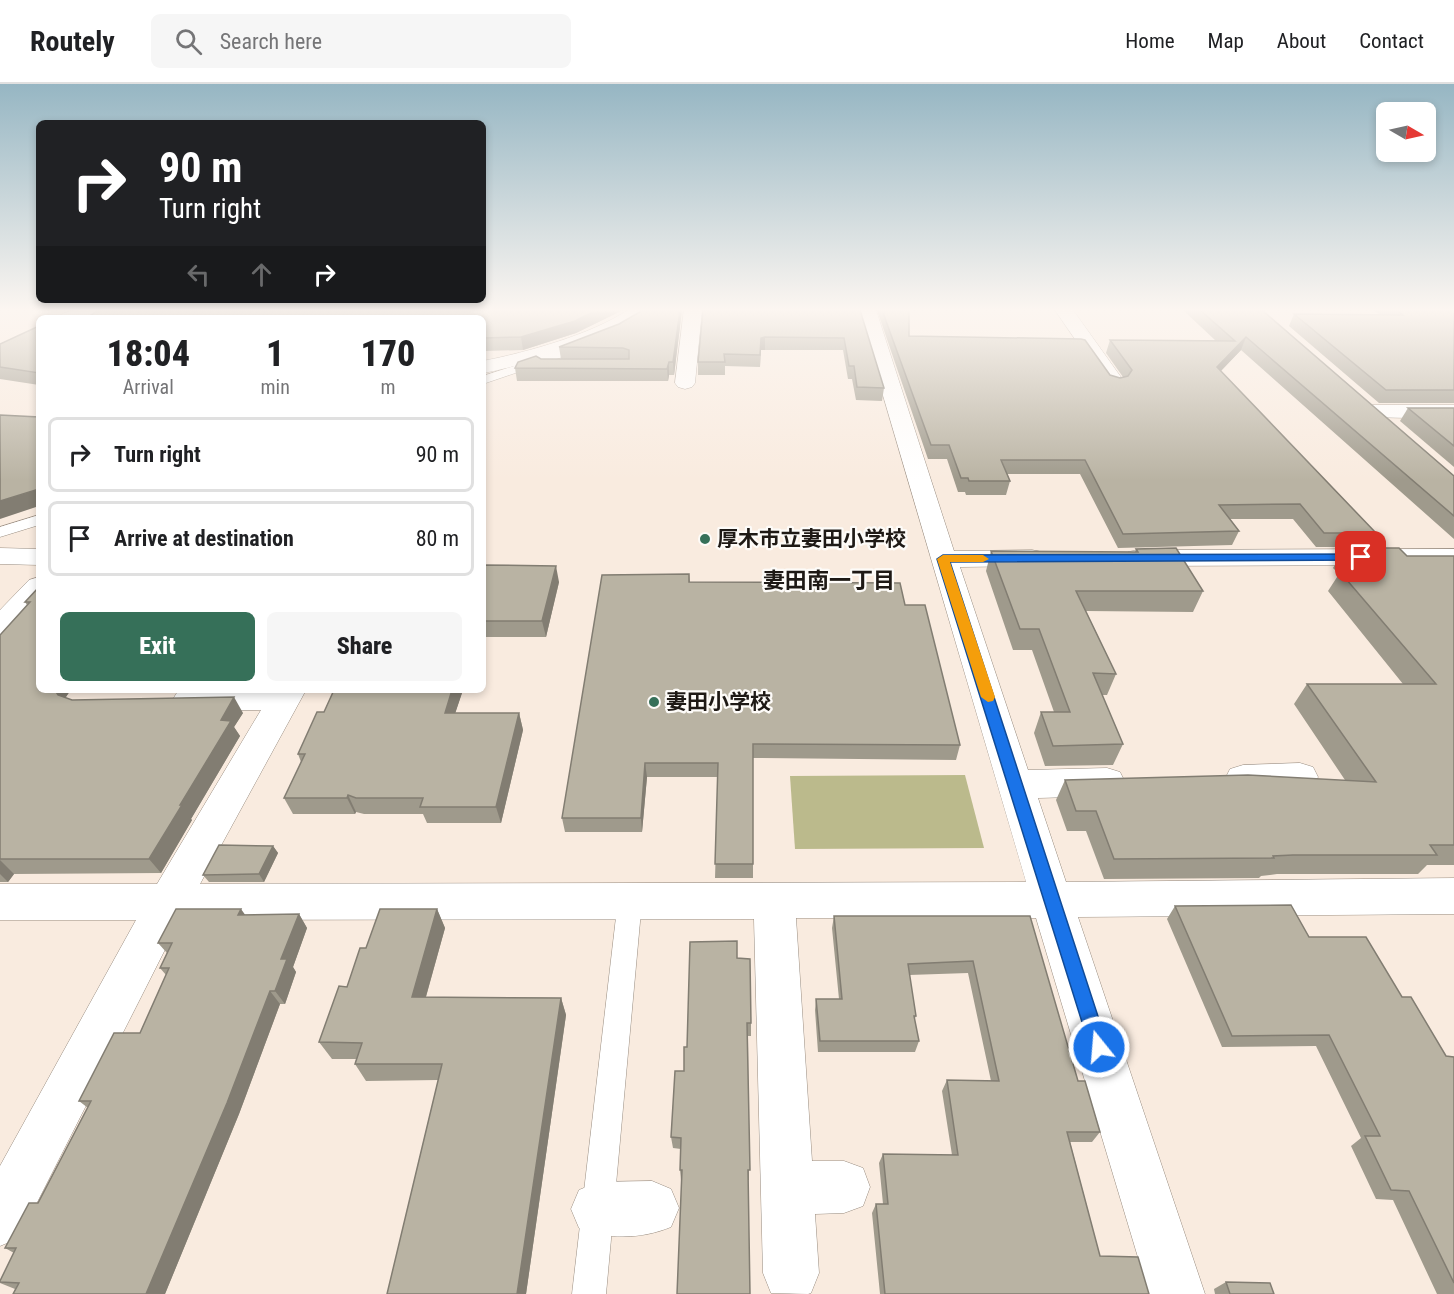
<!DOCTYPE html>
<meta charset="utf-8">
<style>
body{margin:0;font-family:"Roboto Condensed","Noto Sans JP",sans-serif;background:#f6f6f6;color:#202124;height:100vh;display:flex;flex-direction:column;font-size:22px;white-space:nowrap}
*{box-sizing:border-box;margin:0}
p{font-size:20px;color:#757577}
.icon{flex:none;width:33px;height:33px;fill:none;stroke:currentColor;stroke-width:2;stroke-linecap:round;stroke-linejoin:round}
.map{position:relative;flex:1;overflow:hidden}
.panel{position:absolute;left:36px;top:231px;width:450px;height:378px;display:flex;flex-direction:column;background:#fff;border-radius:9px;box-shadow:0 3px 9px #0003}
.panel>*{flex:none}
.hud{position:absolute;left:36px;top:36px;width:450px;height:183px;border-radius:9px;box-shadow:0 3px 9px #0003;background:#202124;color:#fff;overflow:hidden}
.needle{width:39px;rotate:99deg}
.controls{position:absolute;left:1376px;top:18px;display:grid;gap:12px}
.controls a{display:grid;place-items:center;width:60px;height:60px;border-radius:9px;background:#fff;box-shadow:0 3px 9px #0003;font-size:30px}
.pin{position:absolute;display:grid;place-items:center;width:51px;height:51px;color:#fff;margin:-26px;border-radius:12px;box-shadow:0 3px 9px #0006}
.me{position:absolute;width:66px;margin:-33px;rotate:343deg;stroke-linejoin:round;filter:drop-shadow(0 0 4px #0008)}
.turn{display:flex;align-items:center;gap:21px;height:126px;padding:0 24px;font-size:27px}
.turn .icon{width:78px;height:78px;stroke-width:2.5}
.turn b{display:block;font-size:42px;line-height:51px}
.lanes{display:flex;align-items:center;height:57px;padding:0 24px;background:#0003;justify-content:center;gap:30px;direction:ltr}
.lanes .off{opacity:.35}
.eta{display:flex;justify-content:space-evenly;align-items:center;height:102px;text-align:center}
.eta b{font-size:36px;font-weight:800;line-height:42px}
.primary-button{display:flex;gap:12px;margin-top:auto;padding:12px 24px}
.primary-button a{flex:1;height:69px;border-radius:9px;background:#367059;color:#fff;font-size:24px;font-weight:800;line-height:69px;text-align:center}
.primary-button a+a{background:#f6f6f6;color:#202124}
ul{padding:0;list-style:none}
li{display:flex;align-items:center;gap:18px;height:75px;margin:0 12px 9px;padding:0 12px;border:3px solid #e0e0e0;border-radius:9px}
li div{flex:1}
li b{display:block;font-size:22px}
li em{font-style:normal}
header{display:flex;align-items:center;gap:36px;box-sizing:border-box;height:84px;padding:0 30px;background:#fff;border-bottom:2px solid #e0e0e0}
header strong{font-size:28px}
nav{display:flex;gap:33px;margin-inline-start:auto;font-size:21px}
.search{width:420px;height:54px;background:#f6f6f6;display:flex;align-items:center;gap:15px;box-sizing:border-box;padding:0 21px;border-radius:9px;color:#757577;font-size:22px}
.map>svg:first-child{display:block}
.water{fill:#bbba8c}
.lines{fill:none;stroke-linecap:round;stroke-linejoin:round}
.service-casing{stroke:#998d81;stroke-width:1}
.minor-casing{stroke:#998d81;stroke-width:1}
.service{fill:#fff;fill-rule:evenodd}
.minor{fill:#fff;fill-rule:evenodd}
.wall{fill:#9f9a8c}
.shaded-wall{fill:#827d72}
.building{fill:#b9b3a3;stroke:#827d72;stroke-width:1.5}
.route{fill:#1a73e8;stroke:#114b97;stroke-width:1.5}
.slow{fill:#f59e0b}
.poi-dot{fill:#367059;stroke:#fdfbf8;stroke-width:2}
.labels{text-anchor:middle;stroke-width:4.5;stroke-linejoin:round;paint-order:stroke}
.poi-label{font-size:21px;font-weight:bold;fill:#1e1915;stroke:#fdfbf8;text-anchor:start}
.neighbourhood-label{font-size:22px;font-weight:bold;fill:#1e1915;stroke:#fdfbf8}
</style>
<header>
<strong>Routely</strong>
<div class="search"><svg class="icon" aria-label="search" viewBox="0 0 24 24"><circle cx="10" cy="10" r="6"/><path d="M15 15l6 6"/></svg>Search here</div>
<nav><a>Home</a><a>Map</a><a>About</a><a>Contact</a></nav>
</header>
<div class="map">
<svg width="1454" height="1210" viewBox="0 0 1454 1210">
<rect width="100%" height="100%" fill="#f9ebdf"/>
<polygon class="water" points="965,691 984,764 795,765 790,692"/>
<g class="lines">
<defs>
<g id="service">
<polygon points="585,259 589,260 589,264 483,300 483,292"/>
<polygon points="39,431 39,441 0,453 0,443"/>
<polygon points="630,805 639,808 642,816 606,1210 572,1210 618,816 621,808"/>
</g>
<g id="minor">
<path d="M73 226H100C90 237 72 234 59 234L62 230Z"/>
<path d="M628 226H650C629 255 520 282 483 289V277C528 268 590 251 628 226Z"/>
<polygon points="684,226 702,226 695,299 692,303 685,305 678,303 675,299"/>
<polygon points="858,226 876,226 954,467 1032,466 1042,468 1046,474 1042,480 1032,482 960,483 1028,686 1107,684 1120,688 1125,698 1120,708 1107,712 1038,714 1066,798 1454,794 1454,830 1078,833 1205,1210 1149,1210 1036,834 796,834 812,1077 844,1077 863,1084 870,1103 863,1122 844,1129 815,1130 819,1189 811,1209 808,1210 771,1209 763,1189 754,835 180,836 19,1154 0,1162 0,1082 136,836 0,836 0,800 157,800 261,626 190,627 178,623 173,615 178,607 306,606 200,800 1026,798"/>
<polygon points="1055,226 1073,226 1123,296 1120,300 1113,302 1106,300"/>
<polygon points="1373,321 1454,321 1454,335 1365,333 1362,328 1365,323"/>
<polygon points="0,464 39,465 39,481 0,480"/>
<polygon points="1454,465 1454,481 1138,482 1128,480 1124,474 1128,468 1138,466"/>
<polygon points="39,493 39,520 11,551 0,554 0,526 29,496"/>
<path d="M1300 679 1313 683 1318 693 1313 703C1289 711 1254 713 1230 705L1225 695 1230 685 1243 681Z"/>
<path d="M652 1097 671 1105 679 1124 671 1143C642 1155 608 1156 579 1144L571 1125 579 1106 598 1098Z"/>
</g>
</defs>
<use href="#service" class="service-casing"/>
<use href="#minor" class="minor-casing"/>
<use href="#service" class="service"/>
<use href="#minor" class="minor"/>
</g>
<g class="wall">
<polygon points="98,226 623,226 576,249 523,266 483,267 483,234"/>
<polygon points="682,226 674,291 669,291 668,297 517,297 515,284 541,275 561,275 559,263 619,240"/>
<polygon points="703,226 860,226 884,304 882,317 856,316 852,295 848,295 843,266 761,266 760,283 725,282 725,291 698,291 698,278"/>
<polygon points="877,226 909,226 909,252 1110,291 1120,294 1123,293 1106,269 1110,256 1216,257 1183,226 1262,226 1454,392 1454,455 1241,266 1221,287 1376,449 1368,463 1316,463 1293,435 1230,435 1239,447 1232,461 1118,464 1080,390 1007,390 1010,397 1006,411 966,411 965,408 958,408 947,375 928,375"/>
<polygon points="1373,226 1454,226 1454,319 1379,319 1289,242 1294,230 1379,230"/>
<polygon points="39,242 39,301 0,295 0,260"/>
<polygon points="1408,324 1454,324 1454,383 1400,337"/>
<polygon points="1345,464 1407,472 1454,472 1454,781 1427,781 1418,790 1277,790 1261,792 1259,794 1104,795 1086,747 1067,747 1056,716 1065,696 1345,696 1294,620 1307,600 1403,600 1328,507 1339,490 1333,484"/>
<polygon points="1136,465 1203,507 1193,528 1086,527 1116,590 1107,611 1102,611 1123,660 1113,681 1045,682 1034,649 1041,628 1054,628 1032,566 1013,566 986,487 991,467 1135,468"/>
<polygon points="483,481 559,498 546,553 483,553"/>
<polygon points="689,490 690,498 905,521 960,661 956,676 753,674 753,794 715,794 718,693 647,693 642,748 565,748 562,734"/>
<polygon points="39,503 70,607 65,614 72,616 243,629 234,643 240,652 191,735 192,736 161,789 14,790 8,798 0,798 0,551 27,521 25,518"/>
<polygon points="334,606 463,606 455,629 519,629 523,646 501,739 427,739 423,730 364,730 356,728 355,730 293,730 284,714 301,678 298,670 324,628"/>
<polygon points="273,762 278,769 264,798 209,798 203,791"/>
<polygon points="1175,822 1309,853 1402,913 1446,972 1454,973 1454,1210 1437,1210 1393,1116 1376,1115 1351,1062 1361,1054 1316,962 1222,963 1167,835"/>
<polygon points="437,825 445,844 426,913 561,914 566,931 526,1210 387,1210 438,996 366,997 355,980 356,975 332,975 319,958 366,864"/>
<polygon points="299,830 307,844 293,883 296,888 285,920 280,920 239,1030 165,1210 13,1210 15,1205 0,1199 14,1169 5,1164 38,1119 88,1024 79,1017 140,949 166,891 160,884 167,869 158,859 245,831"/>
<polygon points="834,832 1030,832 1078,997 1100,1048 1092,1058 1070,1058 1100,1172 1149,1210 880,1210 872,1129 876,1120 883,1120 879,1079 883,1070 952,1071 942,1007 947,996 991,997 968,889 909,891 916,932 914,936 919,957 915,968 818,968 815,926 816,915 839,915 832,844"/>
<polygon points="737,874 751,939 751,952 748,952 749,1096 681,1096 680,1086 681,1065 673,1064 671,1053 684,987 687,963"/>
<polygon points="1226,1198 1274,1210 1215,1210 1214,1205"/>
</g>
<g class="shaded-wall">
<polygon points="597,226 623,226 576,249 523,266 521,253"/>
<polygon points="680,226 682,226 674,291 673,278"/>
<polygon points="765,253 765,266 761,266 760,283 761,254"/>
<polygon points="1246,253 1241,266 1212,296 1217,283"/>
<polygon points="669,278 669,291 668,297 667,285"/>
<polygon points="39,405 39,422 0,435 0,417"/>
<polygon points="556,482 559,498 546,553 542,537"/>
<polygon points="55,606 73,606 70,607 64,616 58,611"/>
<polygon points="452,606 463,606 450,645 445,629"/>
<polygon points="234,613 243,629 234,643 240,652 191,735 192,736 161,789 149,775 180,721 221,636"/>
<polygon points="519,629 523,646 501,739 496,723"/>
<polygon points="645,679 647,693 642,748 641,734"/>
<polygon points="348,711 356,728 355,730 347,714"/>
<polygon points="273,762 278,769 264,798 259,790"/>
<polygon points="0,776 14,790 8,798 0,790"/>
<polygon points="241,825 251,839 238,831"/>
<polygon points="437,825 445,844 421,930 412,913"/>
<polygon points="299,830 307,844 293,883 296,888 285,920 275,907 281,875"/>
<polygon points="270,907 280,920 239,1030 165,1210 146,1210"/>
<polygon points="561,914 566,931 526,1210 517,1210"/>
</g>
<g class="building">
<polygon points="98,226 597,226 575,237 521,253 483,254 483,234 87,234"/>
<polygon points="643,226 680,226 673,278 669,278 667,285 515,284 518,278 536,272 541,275 629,275 629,266 623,264 559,263 619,240"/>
<polygon points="703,226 860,226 884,304 857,303 854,282 849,282 844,254 765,253 761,254 760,271 724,270 725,278 698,278"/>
<polygon points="882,226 909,226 909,252 1081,255 1085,256 1110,291 1120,294 1128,292 1132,286 1110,256 1235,257 1200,226 1262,226 1454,392 1454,432 1246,253 1217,283 1376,449 1324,449 1300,420 1219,421 1239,447 1123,450 1085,376 1001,376 1010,397 969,397 968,394 961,394 949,361 931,361"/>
<polygon points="1396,226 1454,226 1454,306 1386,306 1294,230 1403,231"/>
<polygon points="39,242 39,289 0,283 0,260"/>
<polygon points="1408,324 1454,324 1454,362"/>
<polygon points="0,331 39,333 39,405 0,417"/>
<polygon points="1176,464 1203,507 1076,507 1116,590 1093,589 1123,660 1053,662 1041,628 1070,628 1039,545 1020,545 991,467 1138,468 1136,465"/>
<polygon points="1345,464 1399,464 1407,472 1454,472 1454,761 1430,761 1437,771 1293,771 1273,772 1274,774 1114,775 1096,727 1076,727 1065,696 1248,691 1376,698 1307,600 1436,600 1340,488 1365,488"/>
<polygon points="483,481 556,482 542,537 483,537"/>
<polygon points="689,490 689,498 900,499 905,521 925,521 960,661 753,660 753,780 715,780 718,679 645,679 641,734 562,734 602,491"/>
<polygon points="39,503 39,606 55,606 58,611 72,616 234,613 221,636 231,637 180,721 182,721 149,775 0,775 0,551 30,518 25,518"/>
<polygon points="334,606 452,606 445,629 519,629 496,723 420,723 423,714 356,714 348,711 347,714 284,714 305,670 298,670 317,628 324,628"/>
<polygon points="219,761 273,762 259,790 203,791"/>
<polygon points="1291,821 1309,853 1366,853 1402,913 1411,913 1446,972 1454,973 1454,1199 1409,1107 1391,1106 1365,1052 1380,1052 1329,951 1232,952 1175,822"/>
<polygon points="176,825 241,825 238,831 299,830 281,875 287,875 275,907 270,907 227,1019 146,1210 13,1210 19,1199 0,1198 0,1197 16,1164 5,1164 29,1119 38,1119 91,1017 79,1017 114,949 140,949 169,884 160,884 172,859 158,859"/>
<polygon points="380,825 437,825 412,913 561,914 517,1210 387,1210 442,980 355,980 362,959 319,958 339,902 347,903 360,864 366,864"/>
<polygon points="834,832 1030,832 1078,997 1085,997 1100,1048 1067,1048 1100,1172 1138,1173 1149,1210 885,1210 876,1120 888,1120 883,1070 958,1071 947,996 999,997 973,877 908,880 916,932 914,932 919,957 820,957 816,915 842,915"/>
<polygon points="737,857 737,874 750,875 751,939 747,939 750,1086 748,1086 750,1210 677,1210 682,1086 680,1086 681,1054 671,1053 675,987 684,987 684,963 687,963 690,858"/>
<polygon points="1226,1198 1270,1199 1274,1210 1230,1210"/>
</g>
<linearGradient id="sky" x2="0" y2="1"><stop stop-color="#96b6c3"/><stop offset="0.57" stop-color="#fcf6f1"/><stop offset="1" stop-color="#fcf6f1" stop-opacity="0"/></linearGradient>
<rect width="1454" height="396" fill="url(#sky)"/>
<polygon class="route" points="1361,470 1367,473 1365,476 950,478 1108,963 1105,970 1099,973 1092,970 937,475 943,471"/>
<polygon class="slow" points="943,471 983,471 989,475 983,478 950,478 995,613 993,617 988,618 981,613 937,475"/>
<g class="poi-dot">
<circle cx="705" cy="455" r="6"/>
<circle cx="654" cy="618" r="6"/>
</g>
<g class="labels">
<g class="poi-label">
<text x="717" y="462">厚木市立妻田小学校</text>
<text x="666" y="625">妻田小学校</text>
</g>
<g class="neighbourhood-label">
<text x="829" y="504">妻田南一丁目</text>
</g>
</g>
</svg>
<div class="controls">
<a><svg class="needle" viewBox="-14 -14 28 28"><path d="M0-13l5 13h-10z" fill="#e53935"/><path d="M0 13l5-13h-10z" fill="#757577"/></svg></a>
</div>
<div class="pin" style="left:1361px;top:473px;background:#d93025"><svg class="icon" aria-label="arrive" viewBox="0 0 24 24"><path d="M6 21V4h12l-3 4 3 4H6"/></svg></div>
<svg class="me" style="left:1099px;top:963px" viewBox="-20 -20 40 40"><circle r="17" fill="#1a73e8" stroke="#fff" stroke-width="3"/><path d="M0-11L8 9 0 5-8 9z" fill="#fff"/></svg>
<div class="hud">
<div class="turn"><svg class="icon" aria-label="right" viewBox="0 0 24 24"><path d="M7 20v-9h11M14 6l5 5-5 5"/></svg><div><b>90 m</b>Turn right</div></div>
<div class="lanes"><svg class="icon off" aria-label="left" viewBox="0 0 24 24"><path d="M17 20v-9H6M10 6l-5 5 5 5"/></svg><svg class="icon off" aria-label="ahead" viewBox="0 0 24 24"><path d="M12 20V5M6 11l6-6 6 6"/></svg><svg class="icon" aria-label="right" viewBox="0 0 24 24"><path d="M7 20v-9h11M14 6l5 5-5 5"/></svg></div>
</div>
<section class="panel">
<div class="eta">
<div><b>18:04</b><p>Arrival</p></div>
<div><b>1</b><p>min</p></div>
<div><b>170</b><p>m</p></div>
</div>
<ul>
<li><svg class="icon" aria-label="right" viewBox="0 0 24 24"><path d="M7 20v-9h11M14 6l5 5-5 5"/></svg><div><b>Turn right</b></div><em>90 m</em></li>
<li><svg class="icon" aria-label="arrive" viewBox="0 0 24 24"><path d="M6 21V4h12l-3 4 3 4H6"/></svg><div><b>Arrive at destination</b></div><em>80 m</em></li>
</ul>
<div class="primary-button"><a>Exit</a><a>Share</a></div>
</section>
</div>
